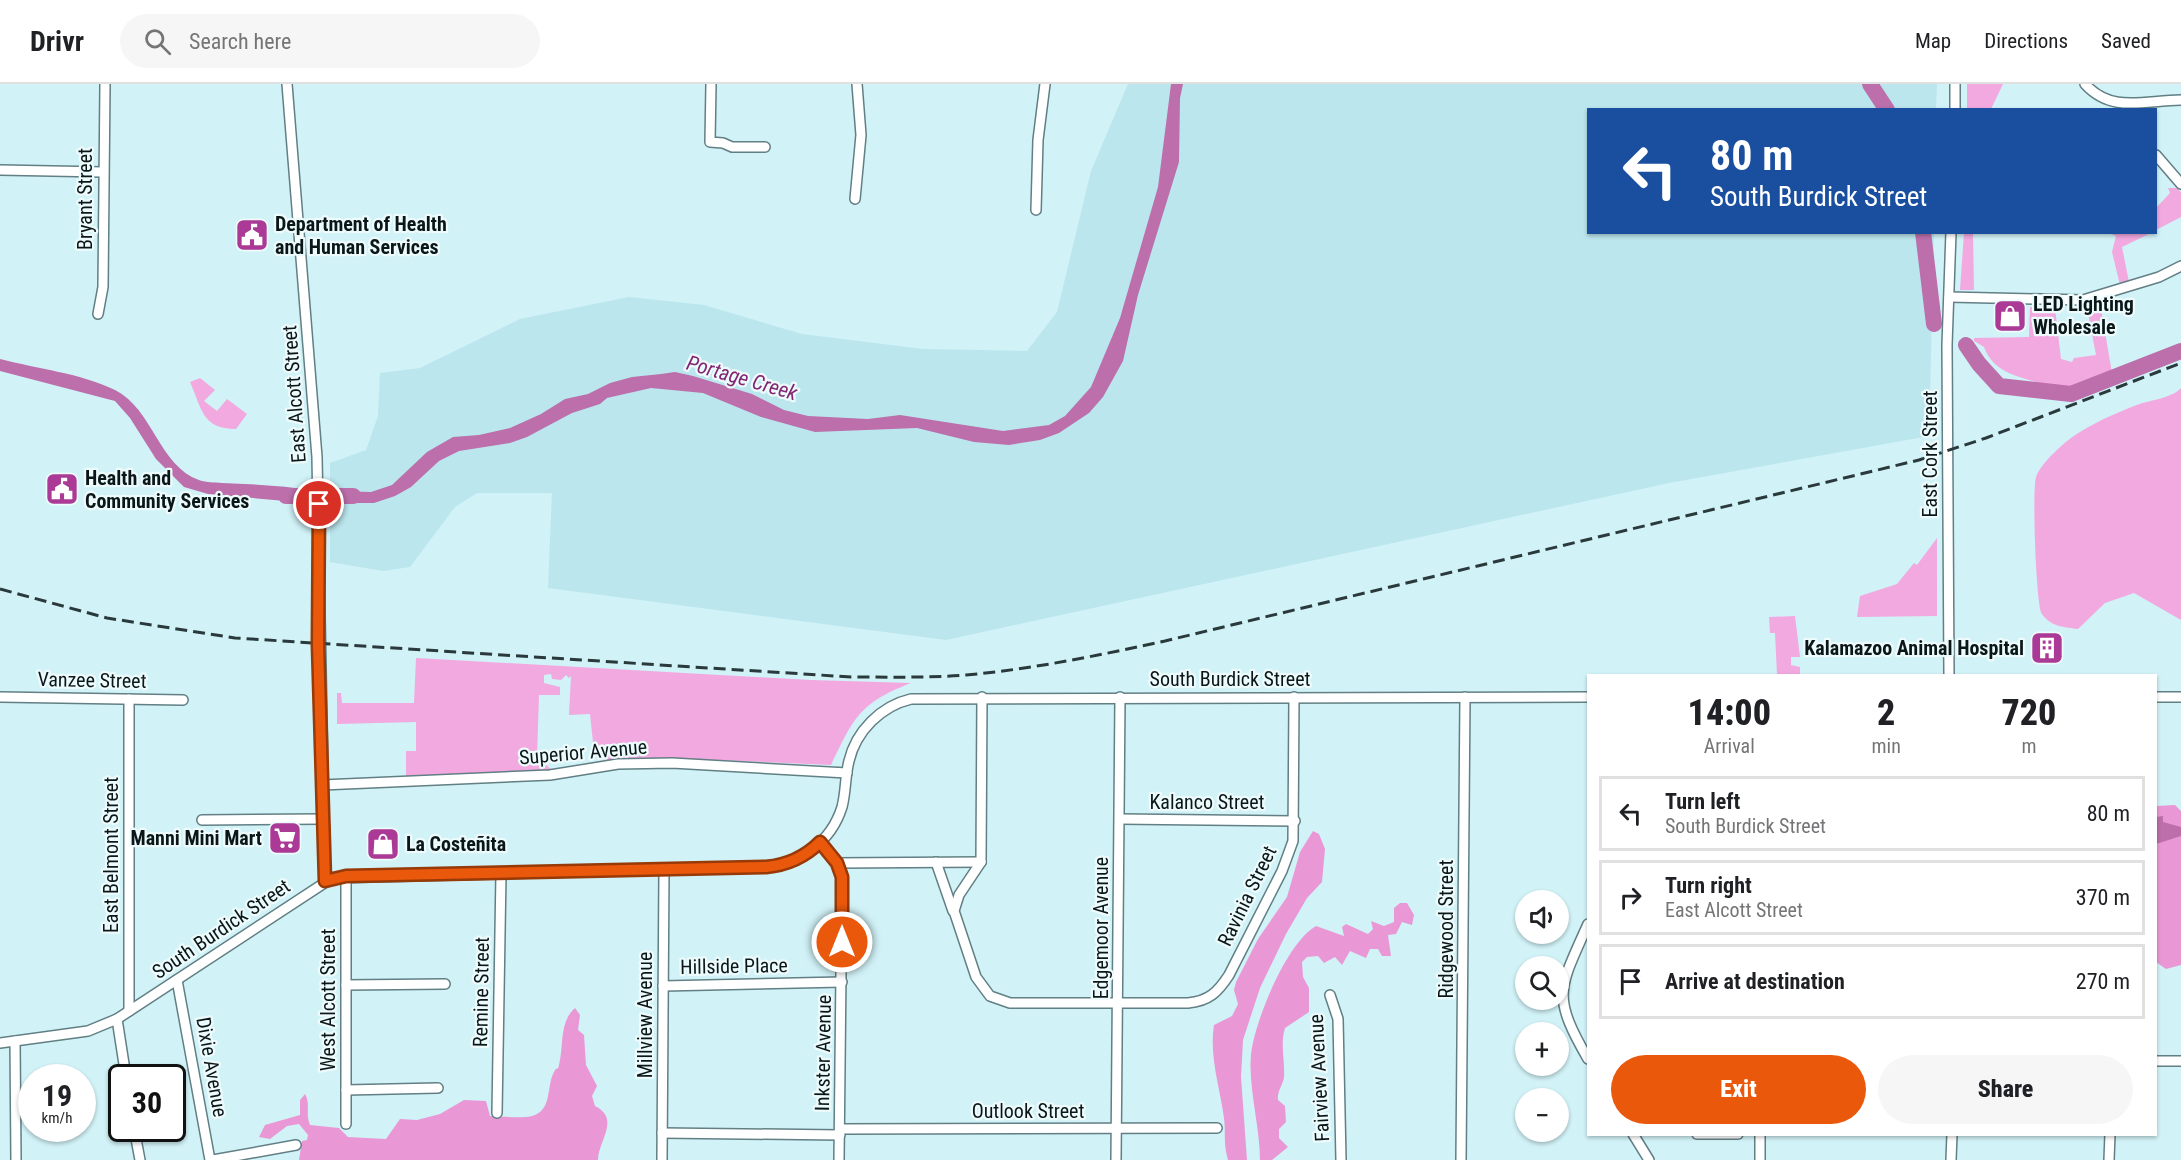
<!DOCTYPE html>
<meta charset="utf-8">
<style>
body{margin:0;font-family:"Roboto Condensed",sans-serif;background:#f6f6f6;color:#202124;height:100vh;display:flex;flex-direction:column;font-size:22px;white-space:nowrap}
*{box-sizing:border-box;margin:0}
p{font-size:20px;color:#757577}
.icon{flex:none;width:33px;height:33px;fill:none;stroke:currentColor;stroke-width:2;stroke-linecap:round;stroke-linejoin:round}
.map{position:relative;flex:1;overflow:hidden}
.sheet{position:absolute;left:1587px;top:590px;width:570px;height:462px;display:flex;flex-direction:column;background:#fff;border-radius:0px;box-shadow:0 2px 4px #0004}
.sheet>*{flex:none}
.top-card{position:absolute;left:1587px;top:24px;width:570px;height:126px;border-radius:0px;box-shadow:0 2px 4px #0004;background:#1a4fa0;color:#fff;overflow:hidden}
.tools{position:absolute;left:1515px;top:806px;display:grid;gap:12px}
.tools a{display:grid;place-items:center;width:54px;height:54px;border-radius:50%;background:#fff;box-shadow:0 2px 4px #0004;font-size:30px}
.speed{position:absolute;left:18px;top:980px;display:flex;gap:12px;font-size:30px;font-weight:700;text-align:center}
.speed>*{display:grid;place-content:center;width:78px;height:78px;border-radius:50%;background:#fff;box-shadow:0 2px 4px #0004;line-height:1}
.speed small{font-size:15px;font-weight:400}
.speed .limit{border:3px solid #111;border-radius:9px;background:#fff;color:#111}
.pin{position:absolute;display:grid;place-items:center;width:51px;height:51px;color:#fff;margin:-26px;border:3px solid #fff;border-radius:50%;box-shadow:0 2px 6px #0007}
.me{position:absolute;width:66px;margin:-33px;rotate:0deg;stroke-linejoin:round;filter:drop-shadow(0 0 4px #0008)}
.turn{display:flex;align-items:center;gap:21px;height:126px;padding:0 24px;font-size:27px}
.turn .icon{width:78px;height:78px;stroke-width:2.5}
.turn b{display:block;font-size:42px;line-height:51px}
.eta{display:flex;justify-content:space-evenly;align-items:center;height:102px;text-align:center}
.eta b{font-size:36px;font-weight:800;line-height:42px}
.primary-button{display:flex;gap:12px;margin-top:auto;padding:12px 24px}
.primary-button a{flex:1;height:69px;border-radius:36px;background:#ea580c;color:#fff;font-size:24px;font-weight:800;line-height:69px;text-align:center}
.primary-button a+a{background:#f6f6f6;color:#202124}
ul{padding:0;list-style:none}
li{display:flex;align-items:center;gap:18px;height:75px;margin:0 12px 9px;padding:0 12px;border:3px solid #e0e0e0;border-radius:0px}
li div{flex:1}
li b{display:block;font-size:22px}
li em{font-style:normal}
header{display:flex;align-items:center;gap:36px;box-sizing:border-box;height:84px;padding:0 30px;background:#fff;border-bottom:2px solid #e0e0e0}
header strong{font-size:28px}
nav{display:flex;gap:33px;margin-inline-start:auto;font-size:21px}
.search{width:420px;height:54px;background:#f6f6f6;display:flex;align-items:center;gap:15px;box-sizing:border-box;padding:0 21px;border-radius:33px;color:#757577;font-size:22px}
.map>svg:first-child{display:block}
.built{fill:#bbe6ed}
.green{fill:#f2a9e0}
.forest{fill:#e998d5}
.water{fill:#bc6faa}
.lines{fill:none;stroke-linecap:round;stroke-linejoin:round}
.river{stroke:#bc6faa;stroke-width:16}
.minor-casing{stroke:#617f84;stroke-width:12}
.minor{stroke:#fff;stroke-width:9}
.rail{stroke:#2a3a3c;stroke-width:3;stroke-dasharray:12 6;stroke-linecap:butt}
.route-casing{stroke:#983908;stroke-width:15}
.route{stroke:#ea580c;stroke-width:10}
.labels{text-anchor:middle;stroke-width:4.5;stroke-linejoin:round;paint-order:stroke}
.street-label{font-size:20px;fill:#0a1618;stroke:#eefbfd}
.poi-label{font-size:20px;font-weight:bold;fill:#0a1618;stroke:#eefbfd;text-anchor:start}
.water-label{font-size:21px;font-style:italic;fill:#832672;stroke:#eefbfd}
</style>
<header>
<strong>Drivr</strong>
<div class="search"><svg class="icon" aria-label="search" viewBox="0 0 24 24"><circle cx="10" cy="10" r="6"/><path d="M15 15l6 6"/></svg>Search here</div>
<nav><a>Map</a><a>Directions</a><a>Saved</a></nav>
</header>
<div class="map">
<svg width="2181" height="1076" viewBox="0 0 2181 1076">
<rect width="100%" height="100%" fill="#d1f2f7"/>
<polygon class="built" points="1128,0 1937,0 1936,25 1588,26 1588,148 1934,149 1929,352 1669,399 946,556 548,504 552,409 477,409 455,423 410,483 383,487 330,478 330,379 366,366 378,332 380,289 420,284 520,235 629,213 704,221 802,250 923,265 1027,267 1057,228 1091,87"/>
<g class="green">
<polygon points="1967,0 2003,0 1991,25 1967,26"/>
<polygon points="2168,104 2177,104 2181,108 2181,133 2156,146 2156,124 2170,109"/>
<polygon points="1964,149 1973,149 1974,206 1960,206"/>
<polygon points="2109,149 2151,149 2122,163 2129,198 2120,201 2112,168 2116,152"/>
<path d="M2100 219 2112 289 2070 305 2038 301 2036 298C2013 291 1993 287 1984 263L1974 257V254L2029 253 2030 223 2055 224 2061 275 2072 278 2074 274 2096 271 2088 229 2092 223Z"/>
<path d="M200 294 215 306 204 317 217 327 227 315 247 330 236 345C202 345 202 325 190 298Z"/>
<path d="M2181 304V536L2134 509 2105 519 2078 545C2064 543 2051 543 2042 530 2036 522 2032 406 2036 393 2038 386 2049 373 2055 368 2076 346 2107 333 2134 322 2148 316 2171 315 2181 304Z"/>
<polygon points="1937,454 1937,532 1857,533 1860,512 1897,500 1914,479 1917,481"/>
<polygon points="1795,532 1800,573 1791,573 1791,581 1800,583 1800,591 1777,591 1775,549 1770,549 1769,533"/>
<path d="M416 574 811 596 911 599C859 619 854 634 831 681L719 676 609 677 594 668 590 630 569 631 571 592 569 594 566 591 561 596 552 595 551 590 544 591V599L560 603V611H539L537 674 551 685V689L406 694V667H416V638L337 640V609H341L342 619H414Z"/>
</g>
<g class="forest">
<polygon points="2175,721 2181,727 2181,881 2166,885 2156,878 2156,722"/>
<path d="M1313 747 1319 750 1325 765 1322 798 1307 814 1286 850 1260 904 1243 956 1241 993 1247 1076H1228C1223 1057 1226 1051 1224 1034 1220 1004 1209 972 1214 941L1232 932 1238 920 1234 906 1236 898 1258 855 1287 813 1300 768Z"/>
<path d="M1400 819H1407L1414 831 1412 841 1402 838 1396 850 1388 851 1391 872H1382L1378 865H1370L1366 874 1350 867 1342 881 1335 873 1324 879 1318 872 1307 873 1302 878 1303 893 1309 904V928L1285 944C1280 961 1285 975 1284 993 1283 1001 1277 1007 1278 1016L1285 1022 1286 1038 1279 1045V1054L1288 1063 1272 1076H1260C1260 1043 1248 1002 1251 971 1254 938 1287 858 1316 842L1344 852 1342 843 1346 840 1368 850 1373 845 1371 837 1384 842 1394 838V824Z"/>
<path d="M575 924 580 931 578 946 584 951 586 981 597 1002 592 1012 595 1022C621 1035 598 1057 598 1076H299L302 1057 307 1056 308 1051 299 1040 287 1042 270 1055 259 1053 265 1041 300 1031V1016L305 1010C311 1020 305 1030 310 1041L339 1044 348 1053 386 1055 400 1035 417 1036 440 1030 464 1016 486 1017 490 1032C503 1032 520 1035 532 1032 553 1026 546 1002 554 988 558 980 557 989 559 981 564 961 559 938 575 924Z"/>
</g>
<g class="water">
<polygon points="1171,0 1183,0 1180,14 1179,78 1138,211 1123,277 1103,313 1089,329 1059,349 1040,356 1009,361 974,358 917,344 815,348 761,333 703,309 651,304 607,314 600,320 572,329 527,353 510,359 459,367 439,377 411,403 395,412 374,419 332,419 332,407 371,408 392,401 427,368 453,353 479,351 510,344 541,330 565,315 588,310 610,299 632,293 661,290 675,288 693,292 752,310 784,326 808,332 868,335 900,331 1003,347 1049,341 1065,332 1091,303 1120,234 1158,103"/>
<path d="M0 275C38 285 80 289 115 306 153 325 159 382 199 396 207 399 214 398 222 399 246 400 271 401 295 404L308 407V419L208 410 184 403 156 375 130 334 115 317 0 287Z"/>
<polygon points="2163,732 2163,738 2181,743 2181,752 2156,760 2156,733"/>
</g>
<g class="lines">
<g class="river">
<polyline points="1870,0 1887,26"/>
<polyline points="1923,148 1934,240"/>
<polyline points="1966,261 1979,280 1999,302 2071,310 2181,267"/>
<polyline points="286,412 353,412"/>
</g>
<defs>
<g id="minor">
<polyline points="287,0 317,373 325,797"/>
<polyline points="711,0 710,58 723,59 732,63 765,63"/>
<path d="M2085 0C2112 30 2145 16 2181 16"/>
<polyline points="1955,26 1955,0"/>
<polyline points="2156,71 2181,100"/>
<polyline points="0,86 103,88"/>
<polyline points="855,115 861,51 857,0"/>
<polyline points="1036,126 1038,56 1045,0"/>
<polyline points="1949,213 2083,216 2159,193 2181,182"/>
<polyline points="98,230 103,203 105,0"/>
<polyline points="1949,591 1947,261 1951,148"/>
<polyline points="0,613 183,616"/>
<polyline points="2156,613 2181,613"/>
<polyline points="322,701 550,691 618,680 672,679 847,689"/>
<polyline points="1120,735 1295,737"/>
<polyline points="202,736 322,735"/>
<polyline points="820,758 837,779 842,793 839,1076"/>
<polyline points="936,778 953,827"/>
<path d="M981 778 959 811 954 827 976 893 990 912 1010 919H1188C1209 917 1218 908 1229 891L1282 787 1293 757 1294 613"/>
<polyline points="981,778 982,613"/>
<polyline points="837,779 981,778"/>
<path d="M1588 840C1559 905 1551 911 1588 975"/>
<polyline points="177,896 210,1076"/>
<polyline points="346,901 445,900"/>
<polyline points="663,902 842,898"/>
<polyline points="1330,911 1338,935 1341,1076"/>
<polyline points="129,927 129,615"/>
<polyline points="117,935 126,993"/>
<polyline points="15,957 16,1076"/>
<path d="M0 959 88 947 117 935 332 794 766 783C801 779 831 758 842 723 846 708 845 692 849 677 856 647 881 622 911 615L1588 613"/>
<polyline points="2156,977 2181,977"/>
<polyline points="346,1006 438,1004"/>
<polyline points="497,1029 501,789"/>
<polyline points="346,1040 346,791"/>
<polyline points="134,1044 140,1076"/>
<polyline points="840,1045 1217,1044"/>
<polyline points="662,1049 840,1051"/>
<polyline points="1633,1050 1649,1076"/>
<polyline points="1697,1050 1738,1050"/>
<polyline points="213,1076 296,1061"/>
<polyline points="662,1076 664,785"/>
<polyline points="1116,1076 1120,613"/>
<polyline points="1461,1076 1465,613"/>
<polyline points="1760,1076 1760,1050"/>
<polyline points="1951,1076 1952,1050"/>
<polyline points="2109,1076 2110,1050"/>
</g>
</defs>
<use href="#minor" class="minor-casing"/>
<use href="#minor" class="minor"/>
<path class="rail" d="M0 505 107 534 235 554 851 593C890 593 928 594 966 591 1034 585 1100 571 1165 557L1919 376 1986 354 2181 279"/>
</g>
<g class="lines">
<defs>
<path id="route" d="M319 420 318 560 325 797 346 792 766 783C788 781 805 773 820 758L837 779 842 793V858"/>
</defs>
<use href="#route" class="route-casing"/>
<use href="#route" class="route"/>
</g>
<defs>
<symbol id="civic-square" viewBox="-11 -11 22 22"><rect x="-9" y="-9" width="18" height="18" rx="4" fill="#ab3a96" stroke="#eefbfd"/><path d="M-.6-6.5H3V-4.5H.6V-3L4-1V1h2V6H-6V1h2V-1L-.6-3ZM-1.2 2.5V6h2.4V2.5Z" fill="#fff"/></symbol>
<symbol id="shop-square" viewBox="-11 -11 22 22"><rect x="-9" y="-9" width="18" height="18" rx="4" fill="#ab3a96" stroke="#eefbfd"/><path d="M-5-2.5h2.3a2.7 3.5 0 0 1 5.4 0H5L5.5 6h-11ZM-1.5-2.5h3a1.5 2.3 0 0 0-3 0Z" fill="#fff"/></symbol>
<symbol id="building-square" viewBox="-11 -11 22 22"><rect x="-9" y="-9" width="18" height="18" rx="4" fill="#ab3a96" stroke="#eefbfd"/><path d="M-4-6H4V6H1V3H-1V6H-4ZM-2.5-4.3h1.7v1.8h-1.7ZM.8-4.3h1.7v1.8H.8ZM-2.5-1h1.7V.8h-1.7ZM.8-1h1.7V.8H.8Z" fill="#fff"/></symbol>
<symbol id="supermarket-square" viewBox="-11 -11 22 22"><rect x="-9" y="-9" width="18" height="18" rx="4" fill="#ab3a96" stroke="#eefbfd"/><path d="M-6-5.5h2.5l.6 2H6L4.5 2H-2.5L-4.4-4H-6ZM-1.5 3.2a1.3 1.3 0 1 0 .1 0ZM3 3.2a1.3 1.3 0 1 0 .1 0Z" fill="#fff"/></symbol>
</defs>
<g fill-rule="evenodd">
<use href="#civic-square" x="233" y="132" width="38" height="38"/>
<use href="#shop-square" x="1991" y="213" width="38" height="38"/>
<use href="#civic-square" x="43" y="386" width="38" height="38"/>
<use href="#building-square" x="2028" y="545" width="38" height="38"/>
<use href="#supermarket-square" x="266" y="735" width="38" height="38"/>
<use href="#shop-square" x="364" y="741" width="38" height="38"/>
</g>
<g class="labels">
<g class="street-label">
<text transform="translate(85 115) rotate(-90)" y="7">Bryant Street</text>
<text transform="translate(294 310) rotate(-94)" y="7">East Alcott Street</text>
<text transform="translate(1930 370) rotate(-90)" y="7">East Cork Street</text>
<text x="1230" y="602">South Burdick Street</text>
<text transform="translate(92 596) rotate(1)" y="7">Vanzee Street</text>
<text transform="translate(583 668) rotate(-5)" y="7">Superior Avenue</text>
<text x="1207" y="725">Kalanco Street</text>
<text transform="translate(111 771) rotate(-90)" y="7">East Belmont Street</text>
<text transform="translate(1247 812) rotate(-64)" y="7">Ravinia Street</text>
<text transform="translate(1101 844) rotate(-90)" y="7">Edgemoor Avenue</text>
<text transform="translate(221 845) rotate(-34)" y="7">South Burdick Street</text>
<text transform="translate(1446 845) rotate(-90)" y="7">Ridgewood Street</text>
<text transform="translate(734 882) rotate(-1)" y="7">Hillside Place</text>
<text transform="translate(481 908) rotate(-89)" y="7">Remine Street</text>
<text transform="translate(328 916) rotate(-90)" y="7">West Alcott Street</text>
<text transform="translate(645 931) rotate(-90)" y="7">Millview Avenue</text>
<text transform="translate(823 969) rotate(-89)" y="7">Inkster Avenue</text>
<text transform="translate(212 983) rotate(80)" y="7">Dixie Avenue</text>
<text transform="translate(1319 994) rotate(-93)" y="7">Fairview Avenue</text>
<text x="1028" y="1034">Outlook Street</text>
</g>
<g class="poi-label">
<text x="275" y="147">Department of Health<tspan x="275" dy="23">and Human Services</tspan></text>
<text x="2033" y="227">LED Lighting<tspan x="2033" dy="23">Wholesale</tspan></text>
<text x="85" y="401">Health and<tspan x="85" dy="23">Community Services</tspan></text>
<text x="2024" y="571" text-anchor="end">Kalamazoo Animal Hospital</text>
<text x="262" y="761" text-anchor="end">Manni Mini Mart</text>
<text x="406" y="767">La Costeñita</text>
</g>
<g class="water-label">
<text transform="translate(742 294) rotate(16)" y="7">Portage Creek</text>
</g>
</g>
</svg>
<div class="tools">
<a><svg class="icon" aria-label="sound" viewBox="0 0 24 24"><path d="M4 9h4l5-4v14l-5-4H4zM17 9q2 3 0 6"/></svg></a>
<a><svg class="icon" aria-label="search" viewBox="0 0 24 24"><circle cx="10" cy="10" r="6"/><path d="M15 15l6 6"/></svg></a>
<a>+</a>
<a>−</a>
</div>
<div class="speed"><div>19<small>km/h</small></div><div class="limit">30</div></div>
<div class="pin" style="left:319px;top:420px;background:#d93025"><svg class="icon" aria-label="arrive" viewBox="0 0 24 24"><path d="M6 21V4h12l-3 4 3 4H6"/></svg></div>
<svg class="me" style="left:842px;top:858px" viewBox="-20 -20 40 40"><circle r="17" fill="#ea580c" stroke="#fff" stroke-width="3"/><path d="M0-11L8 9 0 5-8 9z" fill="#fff"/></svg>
<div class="top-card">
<div class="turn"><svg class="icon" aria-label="left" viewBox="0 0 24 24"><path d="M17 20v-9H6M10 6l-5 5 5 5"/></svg><div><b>80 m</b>South Burdick Street</div></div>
</div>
<section class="sheet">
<div class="eta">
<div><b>14:00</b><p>Arrival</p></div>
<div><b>2</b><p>min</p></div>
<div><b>720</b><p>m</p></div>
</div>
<ul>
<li><svg class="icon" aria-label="left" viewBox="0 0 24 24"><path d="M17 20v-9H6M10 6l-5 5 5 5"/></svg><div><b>Turn left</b><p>South Burdick Street</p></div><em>80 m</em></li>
<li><svg class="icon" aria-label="right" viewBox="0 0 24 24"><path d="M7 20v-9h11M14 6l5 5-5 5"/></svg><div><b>Turn right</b><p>East Alcott Street</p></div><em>370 m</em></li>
<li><svg class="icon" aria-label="arrive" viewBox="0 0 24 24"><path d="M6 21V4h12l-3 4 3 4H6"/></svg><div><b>Arrive at destination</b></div><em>270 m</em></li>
</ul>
<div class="primary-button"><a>Exit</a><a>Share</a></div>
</section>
</div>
